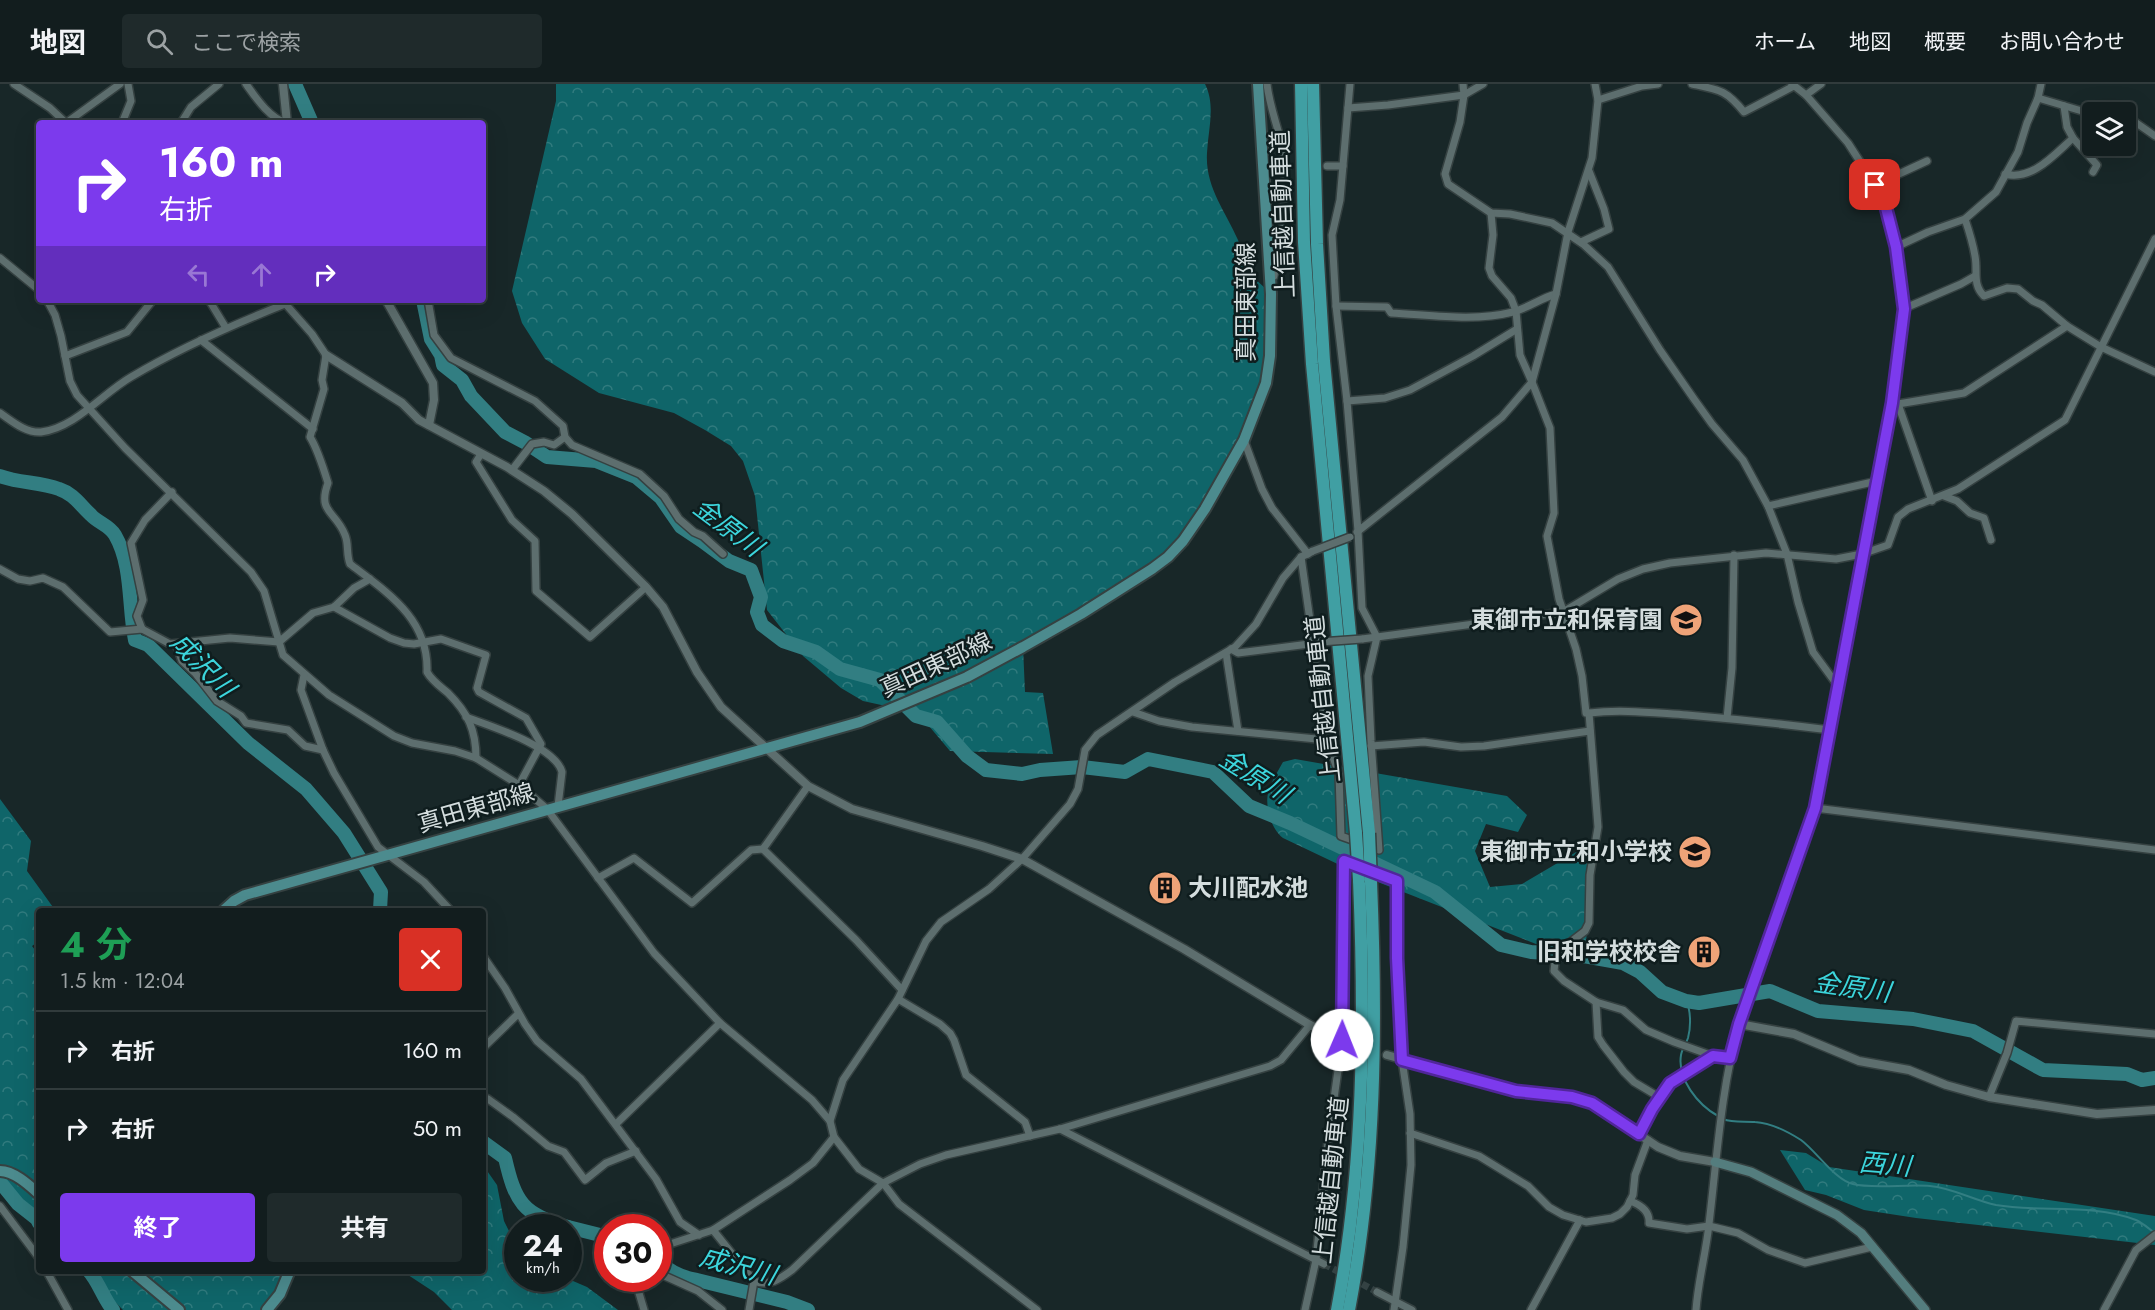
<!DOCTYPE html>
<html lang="ja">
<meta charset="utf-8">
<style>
body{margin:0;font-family:Jost,"Noto Sans JP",sans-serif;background:#1f2a2b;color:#f1f3f6;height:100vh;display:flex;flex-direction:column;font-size:22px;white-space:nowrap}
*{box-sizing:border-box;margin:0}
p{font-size:20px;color:#9ca2a4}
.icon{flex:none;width:33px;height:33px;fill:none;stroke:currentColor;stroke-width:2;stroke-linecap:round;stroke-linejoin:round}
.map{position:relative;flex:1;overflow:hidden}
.details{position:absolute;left:36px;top:824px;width:450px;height:366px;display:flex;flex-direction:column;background:#121d1e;border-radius:6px;box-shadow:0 6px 24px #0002,0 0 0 2px #313b3c}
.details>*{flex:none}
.banner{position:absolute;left:36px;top:36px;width:450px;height:183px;border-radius:6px;box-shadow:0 6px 24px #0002,0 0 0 2px #313b3c;background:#7c3aed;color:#fff;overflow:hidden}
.fabs{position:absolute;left:2082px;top:18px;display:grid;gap:12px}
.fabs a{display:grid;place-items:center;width:54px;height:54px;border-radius:6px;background:#121d1e;box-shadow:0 6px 24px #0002,0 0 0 2px #313b3c;font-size:30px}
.speed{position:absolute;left:504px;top:1130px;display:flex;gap:12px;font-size:30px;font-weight:700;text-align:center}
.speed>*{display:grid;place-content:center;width:78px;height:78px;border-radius:50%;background:#121d1e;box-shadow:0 6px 24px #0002,0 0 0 2px #313b3c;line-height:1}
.speed small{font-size:15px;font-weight:400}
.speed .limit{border:9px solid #d22;background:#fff;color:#111}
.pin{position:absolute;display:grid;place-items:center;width:51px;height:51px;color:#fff;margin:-26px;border-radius:12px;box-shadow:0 3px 9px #0006}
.me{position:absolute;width:66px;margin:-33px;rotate:1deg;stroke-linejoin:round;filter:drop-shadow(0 0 4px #0008)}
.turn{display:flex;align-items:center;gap:21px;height:126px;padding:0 24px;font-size:27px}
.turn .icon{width:78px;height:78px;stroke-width:2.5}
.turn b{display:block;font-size:42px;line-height:51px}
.lanes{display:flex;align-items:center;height:57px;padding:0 24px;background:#0003;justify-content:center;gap:30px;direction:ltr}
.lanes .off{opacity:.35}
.round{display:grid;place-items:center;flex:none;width:63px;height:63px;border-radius:6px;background:#1f2a2b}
.head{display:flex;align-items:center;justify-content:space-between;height:102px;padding:0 24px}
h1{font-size:36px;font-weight:700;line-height:45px;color:#1e9e55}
.action{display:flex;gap:12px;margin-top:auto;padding:12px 24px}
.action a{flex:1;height:69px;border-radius:6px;background:#7c3aed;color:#fff;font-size:24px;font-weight:700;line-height:69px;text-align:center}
.action a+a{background:#1f2a2b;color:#f1f3f6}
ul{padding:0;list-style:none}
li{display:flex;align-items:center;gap:18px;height:78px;padding:0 24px;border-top:2px solid #313b3c}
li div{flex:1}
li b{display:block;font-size:22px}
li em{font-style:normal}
header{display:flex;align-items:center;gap:36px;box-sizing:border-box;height:84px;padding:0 30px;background:#121d1e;border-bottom:2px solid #313b3c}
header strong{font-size:28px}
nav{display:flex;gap:33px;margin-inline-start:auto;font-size:21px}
.search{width:420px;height:54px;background:#1f2a2b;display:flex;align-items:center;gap:15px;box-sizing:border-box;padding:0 21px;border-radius:6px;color:#9ca2a4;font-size:22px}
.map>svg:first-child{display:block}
.forest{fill:url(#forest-crowns)}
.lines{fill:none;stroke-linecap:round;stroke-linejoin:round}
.stream{stroke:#327e82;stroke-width:2}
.river{stroke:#327e82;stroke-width:14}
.minor-tunnel{stroke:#344243;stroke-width:7;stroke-dasharray:7 3.5;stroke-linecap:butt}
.minor-casing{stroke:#354141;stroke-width:10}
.tertiary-casing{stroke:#354141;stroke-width:11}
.secondary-casing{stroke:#354141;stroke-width:12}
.primary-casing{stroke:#354141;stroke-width:14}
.motorway-casing{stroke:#354141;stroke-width:15}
.minor{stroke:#5d6e6e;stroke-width:7}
.tertiary{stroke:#5d6e6e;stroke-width:8}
.secondary{stroke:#547d7e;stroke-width:9}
.primary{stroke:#4c8b8e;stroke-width:10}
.motorway{stroke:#409fa3;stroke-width:12}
.minor-bridge-casing{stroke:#354141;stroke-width:10;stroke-linecap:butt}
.motorway-bridge-casing{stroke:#354141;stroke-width:15;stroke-linecap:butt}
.minor-bridge{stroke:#5d6e6e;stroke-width:7}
.motorway-bridge{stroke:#409fa3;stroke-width:12}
.route-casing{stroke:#51269a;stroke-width:15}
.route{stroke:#7c3aed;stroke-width:10}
.labels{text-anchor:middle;stroke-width:5;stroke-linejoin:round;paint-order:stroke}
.street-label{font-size:24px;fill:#d4ddde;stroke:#0f1d1e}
.poi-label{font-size:24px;font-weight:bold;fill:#d4ddde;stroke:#0f1d1e;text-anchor:end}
.water-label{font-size:26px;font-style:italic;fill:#3cd5dc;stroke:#0f1d1e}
</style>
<header>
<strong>地図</strong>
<div class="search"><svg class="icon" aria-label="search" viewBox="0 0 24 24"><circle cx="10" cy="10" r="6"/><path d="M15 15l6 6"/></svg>ここで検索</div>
<nav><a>ホーム</a><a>地図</a><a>概要</a><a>お問い合わせ</a></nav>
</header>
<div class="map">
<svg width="2155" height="1226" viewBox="0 0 2155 1226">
<defs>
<pattern id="forest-crowns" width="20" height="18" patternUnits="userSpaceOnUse" patternTransform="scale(1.5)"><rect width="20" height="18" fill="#0f6569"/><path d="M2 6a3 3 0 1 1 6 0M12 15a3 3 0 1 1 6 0" fill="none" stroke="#317b7e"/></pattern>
</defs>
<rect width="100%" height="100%" fill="#182728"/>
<g class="forest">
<path d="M556 0H1205C1216 22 1208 46 1207 69 1205 103 1225 126 1238 156 1242 166 1244 181 1251 190 1256 197 1265 203 1271 210L1270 272 1245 356 1168 473 1023 563 1025 608 1043 609 1053 670 950 667 918 629 863 617 841 604 803 572 767 526 755 412 743 377 731 362 705 346 674 329 599 309 545 275 522 239 512 207 556 17Z"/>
<path d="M1295 675 1507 712 1527 731 1518 748 1486 740 1475 767 1490 803 1522 800 1595 757 1586 858C1573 871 1551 864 1536 860L1365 793 1283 754C1271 745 1265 723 1268 709 1271 698 1278 687 1283 678Z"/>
<polygon points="0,715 31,757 27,787 55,826 39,826 39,857 32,862 39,871 39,1148 0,1102"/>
<polygon points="1780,1066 1806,1069 1829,1083 2155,1132 2155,1161 1916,1134 1864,1126 1826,1111 1805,1106"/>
<polygon points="483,1081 497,1101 504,1137 517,1163 518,1194 566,1194 587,1203 618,1226 452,1226 434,1208 402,1187 483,1186"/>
<polygon points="85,1187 290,1187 267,1226 123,1226"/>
</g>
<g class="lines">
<g class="stream">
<path d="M1686 917C1691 926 1691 943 1688 954 1686 960 1682 965 1681 971 1677 995 1698 1021 1718 1032"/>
<path d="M1723 1035C1733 1039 1744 1037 1755 1038 1772 1039 1787 1047 1801 1056 1816 1067 1835 1096 1853 1100 1871 1105 1908 1100 1930 1102 1953 1104 1973 1116 1996 1121 2042 1129 2091 1119 2136 1136 2143 1139 2149 1145 2155 1149"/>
</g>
<g class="river">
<polyline points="295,0 312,39"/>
<polyline points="423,216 431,255 441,271 443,281 462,296 471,312 505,348 526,359 547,373 596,377 636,393 661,414 681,443 702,457 729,477 751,486 761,513 757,528 762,541 783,557 816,568 840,585 880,596 916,632 937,638 967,672 986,686 1022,690 1040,686 1082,683 1125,688 1148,675 1213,688 1249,722 1290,739 1435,808 1501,861 1531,868 1578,871 1623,879 1640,888 1662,908 1686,917 1699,919 1770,907 1818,927 1913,935 1973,947 2043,986 2127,990 2142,996 2155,994"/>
<path d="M0 392C19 399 40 398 59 405 74 410 80 421 91 431 98 439 109 441 115 451 133 482 128 522 135 556L148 561 248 659 306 705 344 749 381 808 380 826"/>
<path d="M483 1058 505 1074C515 1117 522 1131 568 1143"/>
<polyline points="0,1098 18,1120 37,1135 39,1139"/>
<polyline points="568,1143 608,1153"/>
<path d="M658 1177C670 1188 682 1194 697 1196L787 1218 808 1226"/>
<path d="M88 1186C99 1198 103 1214 113 1226"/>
</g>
<g class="minor-tunnel">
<polyline points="1285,82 1318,82"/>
<polyline points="1324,1180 1343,1190"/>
<polyline points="1353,1195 1377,1208"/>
</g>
<defs>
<g id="minor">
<polyline points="14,0 50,24 66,39"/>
<path d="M246 0C256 14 270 35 287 39"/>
<path d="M1267 0C1270 28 1283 54 1285 81 1286 118 1279 156 1274 192"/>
<polyline points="1350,0 1340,116 1332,151 1336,222 1347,317 1358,447 1362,524 1377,553 1368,592 1371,657 1379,766 1368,762"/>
<polyline points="1463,0 1464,11 1460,38 1445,90 1448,100 1491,129 1510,130 1552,139 1583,160 1608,183 1660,266 1694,315 1712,340 1743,376 1768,422 1787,470 1798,518 1813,568 1838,602"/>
<path d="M1692 0C1720 6 1726 6 1744 28L1794 2"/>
<polyline points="1806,11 1821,0"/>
<polyline points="2038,14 2092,30"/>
<polyline points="1598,16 1642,2 1658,0"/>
<polyline points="2064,22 2067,43 2073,54 2097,81 2093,88"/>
<polyline points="1348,24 1388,21 1464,11 1483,0"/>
<polyline points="2126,33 2135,38 2155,52"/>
<polyline points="66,39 120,0"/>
<polyline points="122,39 131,17 128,0"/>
<polyline points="181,39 191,23 219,0"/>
<polyline points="1327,82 1343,82"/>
<path d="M2005 90C2032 97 2054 71 2073 54"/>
<polyline points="1875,101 1927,77"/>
<polyline points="1491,129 1493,151 1489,184 1492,192 1511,214 1516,227 1520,271 1532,298 1550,344 1554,429 1547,452 1559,515 1576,565 1582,592 1586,629 1589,629 1598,743 1590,791 1589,839 1585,847 1568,860 1555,878 1554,887 1564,897 1596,918 1623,926 1646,946 1674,958 1713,972 1729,974"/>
<path d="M1965 135C1969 147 1973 160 1975 172 1978 188 1972 200 1984 212L2007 204 2018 205 2033 217 2042 221 2067 242 2101 263 2155 288"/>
<polyline points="1581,158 1609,145 1604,125 1589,87"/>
<polyline points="1896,163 1928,148 1965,135 1996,108 2018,68 2027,39 2038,14 2041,0"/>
<polyline points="0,174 39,206"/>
<polyline points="47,216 55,231 61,252 70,297 77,311 125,364 251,488 264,507 283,571 329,611 394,652 412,659 455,667 476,674 519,701 547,725 654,869 720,939 812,1016 830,1037 834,1053 859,1085 883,1099 899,1120 1037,1226"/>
<polyline points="209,216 226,244"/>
<path d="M282 216 312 250 326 271 322 296 324 305 310 353C317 364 324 386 328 399 317 429 336 427 345 451 349 460 346 470 350 480 388 509 429 535 427 588 432 597 441 603 448 609 468 629 476 646 476 674"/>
<polyline points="428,216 434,251 451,274 535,317 563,342 565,353 572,361 640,390 664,412 679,435 694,448 703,452 723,470"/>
<path d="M1336 222 1387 223 1391 229C1431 231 1474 238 1513 228 1528 224 1541 214 1556 210"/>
<polyline points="1903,225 1961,200 1975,192"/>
<polyline points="201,256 313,345"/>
<polyline points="65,272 127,248 153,216"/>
<polyline points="1347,317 1385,314 1410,306 1473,272 1517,245"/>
<polyline points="1892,319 1898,320 1964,309 2067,242"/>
<polyline points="1898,320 1932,417"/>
<path d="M0 329C12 337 25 349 41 348 75 344 103 309 131 293 180 264 232 241 285 220"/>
<polyline points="1244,356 1262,405 1272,424 1308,470"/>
<polyline points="481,370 476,378 512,436 535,457 536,507 590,553 646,503"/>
<polyline points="512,386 532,360 544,358 554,361 565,353"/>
<polyline points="1944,412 1957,417 1970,429 1984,434 1991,456"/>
<polyline points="1768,422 1877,397"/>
<polyline points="1357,448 1502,333 1532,298 1556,210 1568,148 1592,74 1598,16 1595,0"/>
<polyline points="1301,473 1327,656 1339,690 1341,752 1358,758"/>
<polyline points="0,485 18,495 30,497 43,494 63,503 110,548 142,545 170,560 230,554 279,558 313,529 334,523 354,504 370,495"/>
<polyline points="334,523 390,554 404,559 414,560 441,555 486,571 477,604 479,608 526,634 541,660 519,701"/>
<polyline points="142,545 137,532 143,516 131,459 145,436 172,408"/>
<polyline points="1362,555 1563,528 1618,495 1643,485 1670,479 1766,469 1836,475 1862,470 1888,461 1898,433 1908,425 1958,405 2065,336 2155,155"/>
<polyline points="176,560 182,577 196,590 217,617 241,632 246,639 288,646 305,662 323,666"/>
<polyline points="1231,565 1238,569 1317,559"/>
<polyline points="1226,569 1238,647"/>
<polyline points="304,591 301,606 323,666 334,689 378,763 424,798 450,826"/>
<polyline points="1133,628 1159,637 1192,643 1327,656"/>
<path d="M1589 629C1622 625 1654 629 1687 631 1735 635 1782 640 1830 646"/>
<path d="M466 633C490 642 555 662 562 688L558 722"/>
<polyline points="1727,634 1732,584 1734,471"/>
<polyline points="1371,662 1424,658 1461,663 1484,662 1590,647"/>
<polyline points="808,702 763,765 856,856 902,906"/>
<polyline points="1815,724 2155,766"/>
<polyline points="1371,787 1397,797 1397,874 1402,976 1410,1030 1411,1081 1403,1163 1394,1226"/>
<polyline points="598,794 634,774 692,819 751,766 763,765"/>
<polyline points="483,872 505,904 525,940 537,957 581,995 656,1095 680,1138 699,1151"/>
<polyline points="898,915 940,940 950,949 954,956 966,991 1025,1038 1030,1052"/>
<polyline points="1596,918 1598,953 1603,961 1624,988 1634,998 1659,1013"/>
<polyline points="483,964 518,930"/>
<polyline points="483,1013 488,1015 513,1033 548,1062 564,1068 585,1096 606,1079 636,1067"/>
<polyline points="1989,1013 2007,969 2016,937 2155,950"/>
<polyline points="830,1037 843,996 898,915 926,857 941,838 989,805 1022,775 1070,720 1078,705 1085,666 1097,651 1175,598 1235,563 1256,540 1283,494 1301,473 1313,467"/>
<polyline points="616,1040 720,939"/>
<polyline points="1060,1045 1324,1180"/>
<polyline points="1410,1049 1479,1072 1528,1102 1549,1123 1563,1131 1586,1138 1612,1134 1620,1130 1627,1123 1633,1111 1635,1091 1648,1056"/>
<polyline points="1639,1049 1652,1025 1670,999 1713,972"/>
<path d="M1630 1117C1641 1121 1650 1127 1649 1139L1687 1145 1709 1142 1738 1149 1768 1166 1805 1179 1872 1163"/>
<polyline points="0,1122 39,1174"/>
<path d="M713 1146 754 1197C769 1203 780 1195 792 1186L883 1099 920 1080 946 1071 1060 1045 1270 982 1281 976 1310 941"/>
<polyline points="658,1170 670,1160 713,1146 790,1096 813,1079 834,1053"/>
<polyline points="46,1186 68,1226"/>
<polyline points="658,1189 698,1207 722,1226"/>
<polyline points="639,1194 639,1209 644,1226"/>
<polyline points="1377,1208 1412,1226"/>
<polyline points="749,1226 754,1197"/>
<polyline points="1305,1226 1316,1176 1328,1057 1341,965 1344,777 1360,784"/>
<polyline points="1531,1226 1580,1136"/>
<path d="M1696 1226C1698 1197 1706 1169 1709 1140 1717 1073 1721 1005 1739 940L1815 724 1892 319 1903 225 1896 163 1885 120 1875 101 1848 59 1806 11 1792 0"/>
<polyline points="2104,1226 2136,1166 2155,1151"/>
</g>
<g id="tertiary">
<polyline points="283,0 287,39"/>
<polyline points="386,216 433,299 434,316 429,341"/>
<polyline points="326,271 402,319 419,336 507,383 544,407 572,430 646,503 663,523 697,588 721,623 808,702 852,725 982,762 1022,775 1184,865 1310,941 1354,961"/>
<polyline points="1739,940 1794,950 1859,977 1909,986 1946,1001 1989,1013 2097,1030 2155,1026"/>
<polyline points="1387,971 1516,1007 1572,1013 1592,1019 1658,1063 1680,1072 1715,1078"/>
</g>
<polyline id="secondary" points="1715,1078 1751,1088 1837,1131 1861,1149 1925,1226"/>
<g id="primary">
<polyline points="224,826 234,817 245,811 860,638 967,593 1023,563 1081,530 1152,485 1168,473 1183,457 1205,425 1244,356 1266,299 1270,272 1271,210 1258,0"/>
<path d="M0 1087C14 1087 29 1101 39 1110"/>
<polyline points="131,1186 179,1226"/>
<polyline points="267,1226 280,1210 290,1186"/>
</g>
<g id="motorway">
<polyline points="1301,0 1304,158 1312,280 1356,749"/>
<polyline points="1313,0 1317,160 1324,277 1369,749"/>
<path d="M1337 1226C1364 1084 1365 940 1359 796"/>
<path d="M1349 1226C1376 1085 1377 941 1371 798"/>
</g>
</defs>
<use href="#minor" class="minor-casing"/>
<use href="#tertiary" class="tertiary-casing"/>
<use href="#secondary" class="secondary-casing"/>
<use href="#primary" class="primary-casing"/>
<use href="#motorway" class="motorway-casing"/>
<use href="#minor" class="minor"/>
<use href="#tertiary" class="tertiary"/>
<use href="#secondary" class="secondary"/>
<use href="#primary" class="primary"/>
<use href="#motorway" class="motorway"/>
<defs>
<g id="minor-bridge">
<polyline points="1313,467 1350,453"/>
<polyline points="1320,558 1362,555"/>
</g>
<g id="motorway-bridge">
<polyline points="1356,749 1359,796"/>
<polyline points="1369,749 1371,798"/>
</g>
</defs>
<use href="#minor-bridge" class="minor-bridge-casing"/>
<use href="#motorway-bridge" class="motorway-bridge-casing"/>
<use href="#minor-bridge" class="minor-bridge"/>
<use href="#motorway-bridge" class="motorway-bridge"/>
</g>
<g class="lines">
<defs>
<polyline id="route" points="1342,956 1344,777 1397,797 1397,874 1402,976 1516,1007 1572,1013 1592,1019 1639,1050 1652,1025 1670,999 1713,972 1730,974 1739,940 1815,724 1892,319 1904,225 1896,163 1885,120 1875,101"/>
</defs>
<use href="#route" class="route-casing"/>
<use href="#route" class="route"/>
</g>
<defs>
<symbol id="school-disc" viewBox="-11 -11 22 22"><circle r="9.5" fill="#efa378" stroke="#0f1d1e"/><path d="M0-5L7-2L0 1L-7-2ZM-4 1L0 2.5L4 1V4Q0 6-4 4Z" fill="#111"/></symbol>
<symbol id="building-disc" viewBox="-11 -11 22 22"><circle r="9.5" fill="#efa378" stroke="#0f1d1e"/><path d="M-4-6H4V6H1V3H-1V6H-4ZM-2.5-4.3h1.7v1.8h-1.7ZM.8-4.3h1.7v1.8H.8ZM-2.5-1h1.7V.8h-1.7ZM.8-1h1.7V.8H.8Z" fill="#111"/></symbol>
</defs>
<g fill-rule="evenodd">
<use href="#school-disc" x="1667" y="517" width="38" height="38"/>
<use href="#school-disc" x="1676" y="749" width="38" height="38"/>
<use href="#building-disc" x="1146" y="785" width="38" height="38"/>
<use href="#building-disc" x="1685" y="849" width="38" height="38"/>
</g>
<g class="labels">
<g class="street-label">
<text transform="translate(1283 130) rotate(-92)" y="8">上信越自動車道</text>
<text transform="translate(1246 218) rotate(-90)" y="8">真田東部線</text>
<text transform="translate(936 581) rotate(-25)" y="8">真田東部線</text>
<text transform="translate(1323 615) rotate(-96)" y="8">上信越自動車道</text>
<text transform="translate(476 724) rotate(-16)" y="8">真田東部線</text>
<text transform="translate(1331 1096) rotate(-84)" y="8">上信越自動車道</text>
</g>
<g class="poi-label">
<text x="1663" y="544">東御市立和保育園</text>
<text x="1672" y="776">東御市立和小学校</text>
<text x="1188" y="812" text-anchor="start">大川配水池</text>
<text x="1681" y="876">旧和学校校舎</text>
</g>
<g class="water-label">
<text transform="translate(728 443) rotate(37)" y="9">金原川</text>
<text transform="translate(203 581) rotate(45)" y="9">成沢川</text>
<text transform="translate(1255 692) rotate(32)" y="9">金原川</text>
<text transform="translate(1852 903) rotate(8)" y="9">金原川</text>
<text transform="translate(1885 1080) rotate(5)" y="9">西川</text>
<text transform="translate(738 1182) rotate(15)" y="9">成沢川</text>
</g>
</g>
</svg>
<div class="fabs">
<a><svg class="icon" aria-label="layers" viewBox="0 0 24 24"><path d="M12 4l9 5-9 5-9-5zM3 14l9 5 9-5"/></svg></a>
</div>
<div class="speed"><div>24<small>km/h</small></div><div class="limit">30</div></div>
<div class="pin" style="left:1875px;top:101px;background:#d93025"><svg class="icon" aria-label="arrive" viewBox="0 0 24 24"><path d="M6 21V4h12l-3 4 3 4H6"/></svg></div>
<svg class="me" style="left:1342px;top:956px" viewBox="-20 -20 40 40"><circle r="19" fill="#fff"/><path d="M0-13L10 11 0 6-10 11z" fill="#7c3aed"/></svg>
<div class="banner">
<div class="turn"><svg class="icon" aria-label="right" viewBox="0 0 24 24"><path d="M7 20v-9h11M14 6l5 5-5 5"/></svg><div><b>160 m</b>右折</div></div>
<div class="lanes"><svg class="icon off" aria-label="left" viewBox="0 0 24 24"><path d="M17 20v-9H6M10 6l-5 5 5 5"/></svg><svg class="icon off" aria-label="ahead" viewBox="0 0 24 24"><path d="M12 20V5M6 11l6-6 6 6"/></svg><svg class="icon" aria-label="right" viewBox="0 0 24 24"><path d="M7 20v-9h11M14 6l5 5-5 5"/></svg></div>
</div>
<section class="details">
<div class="head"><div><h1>4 分</h1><p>1.5 km · 12:04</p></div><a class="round" style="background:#d93025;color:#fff"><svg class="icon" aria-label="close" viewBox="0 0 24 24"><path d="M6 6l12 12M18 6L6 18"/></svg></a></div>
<ul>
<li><svg class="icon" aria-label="right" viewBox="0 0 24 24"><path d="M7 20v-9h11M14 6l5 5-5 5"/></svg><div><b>右折</b></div><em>160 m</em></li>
<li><svg class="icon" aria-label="right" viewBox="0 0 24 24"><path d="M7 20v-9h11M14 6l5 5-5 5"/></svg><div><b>右折</b></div><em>50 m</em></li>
</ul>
<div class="action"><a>終了</a><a>共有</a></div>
</section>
</div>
